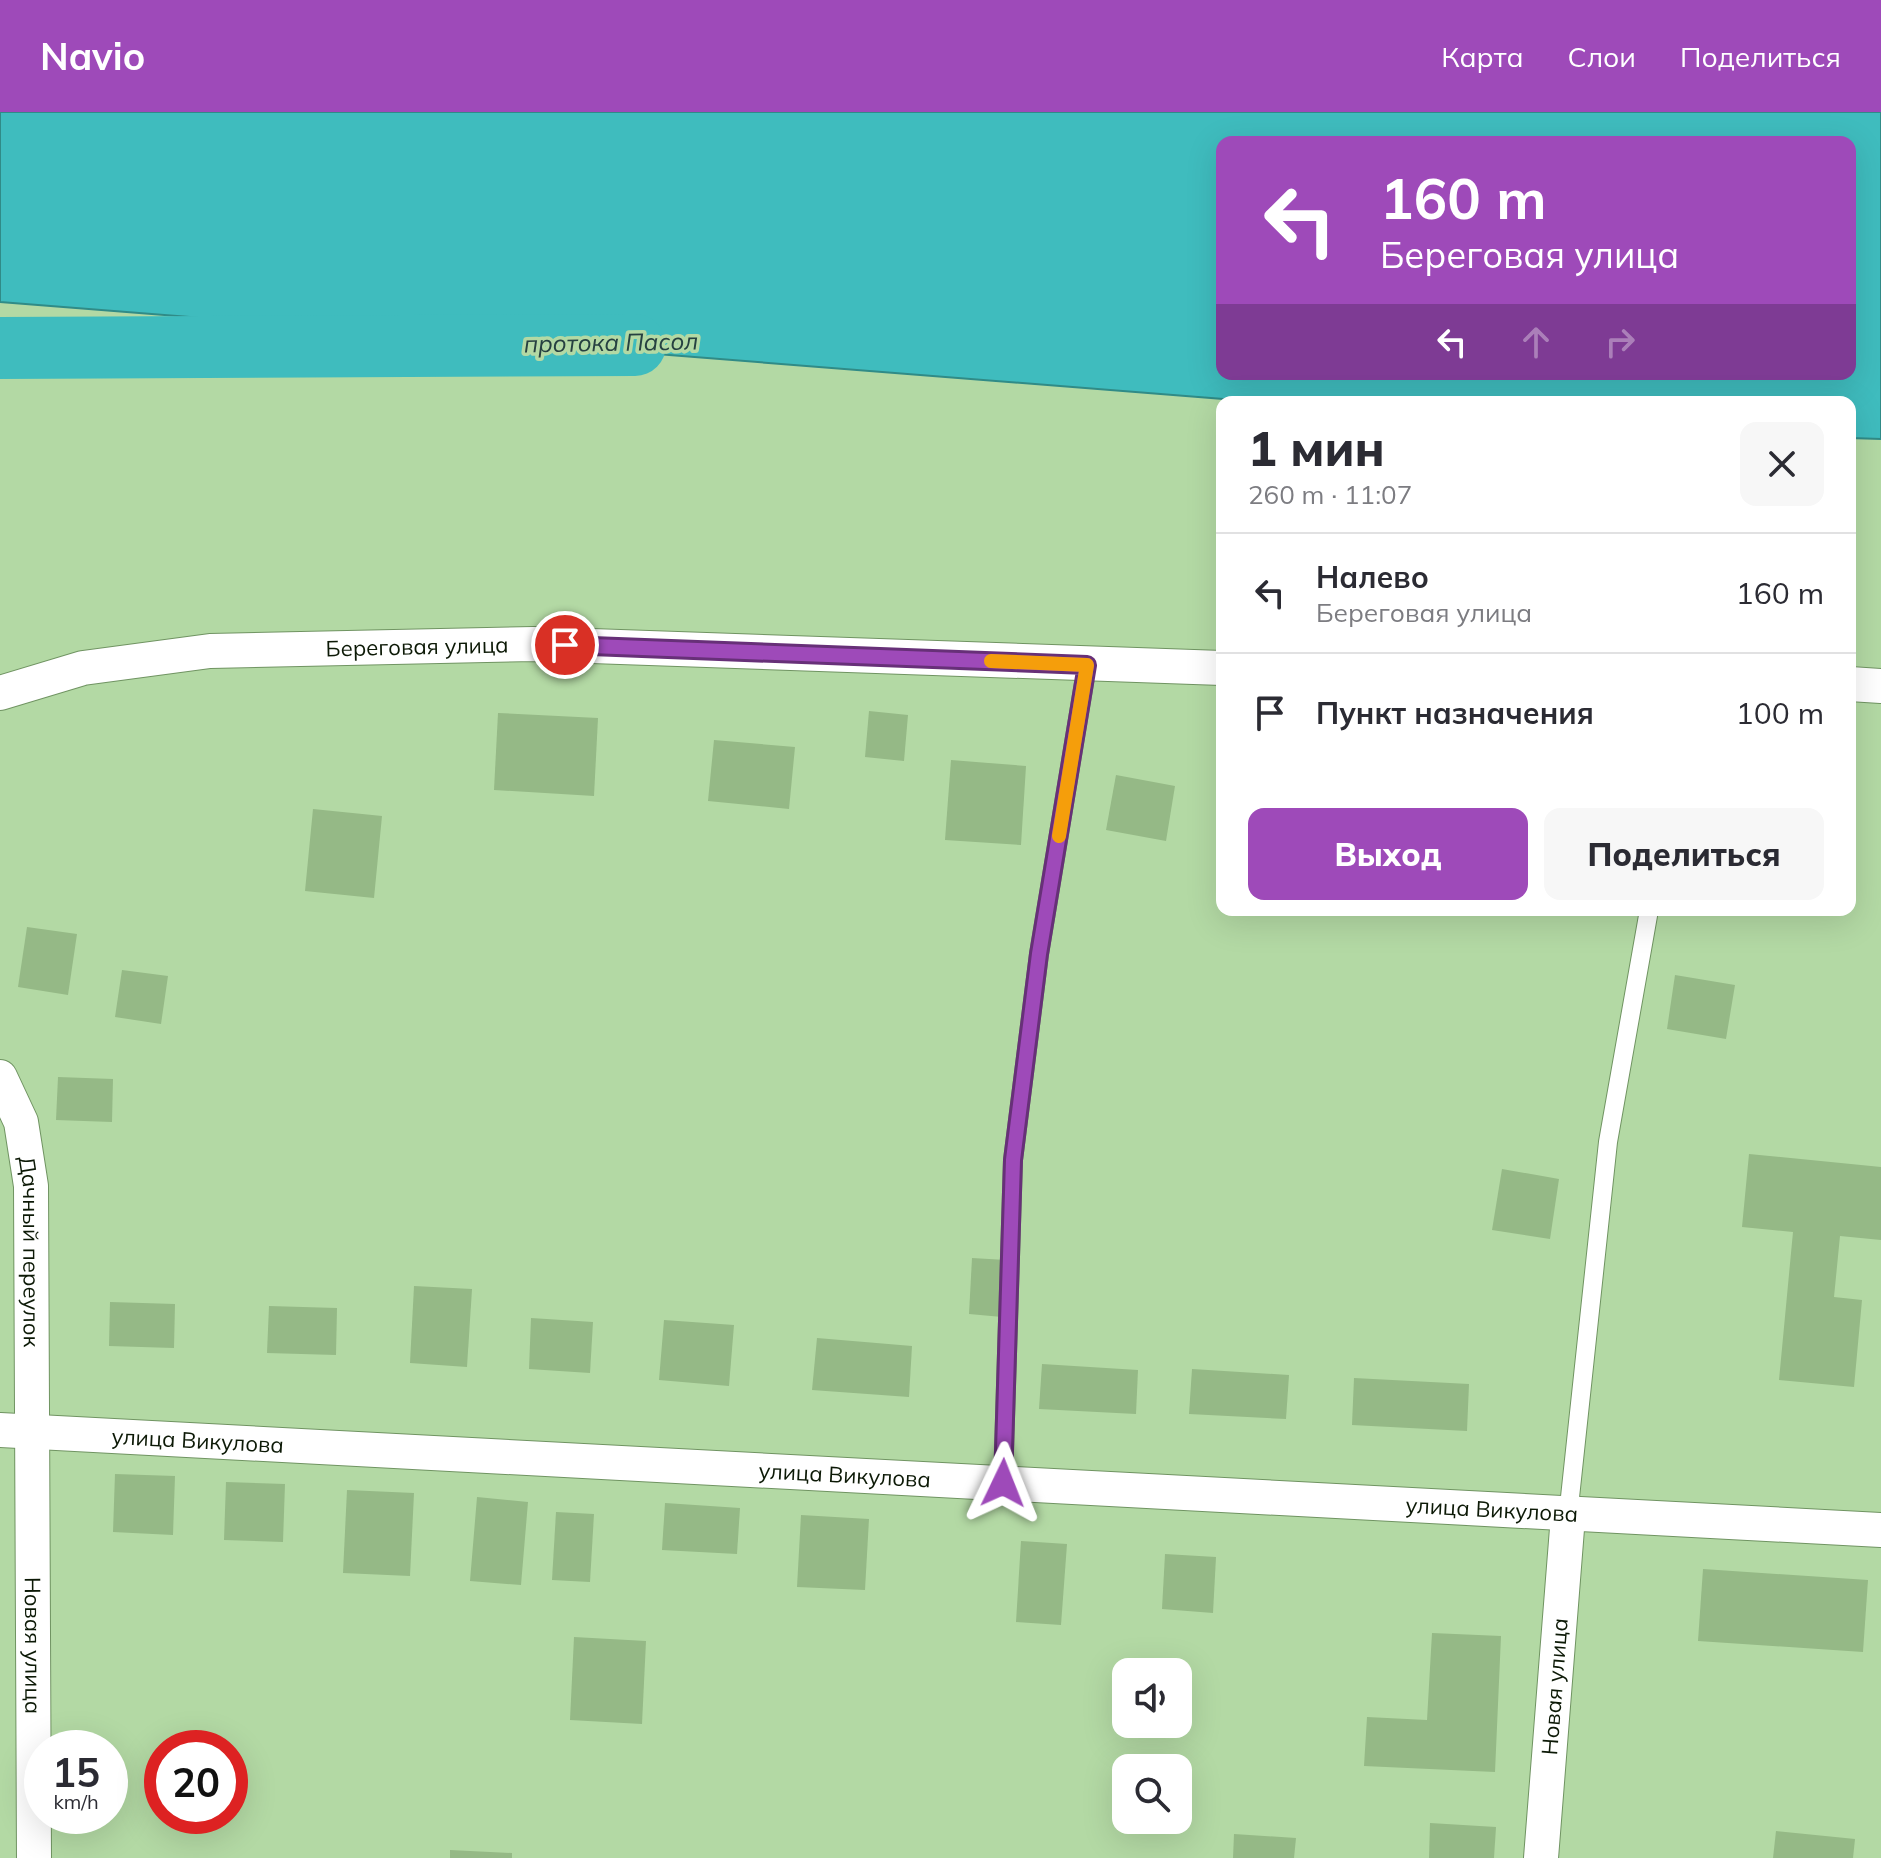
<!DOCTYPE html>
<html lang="ru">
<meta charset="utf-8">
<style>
body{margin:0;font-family:Mulish,sans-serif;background:#f7f7f7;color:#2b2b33;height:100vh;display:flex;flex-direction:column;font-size:30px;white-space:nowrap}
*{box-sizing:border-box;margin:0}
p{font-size:26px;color:#7c7c81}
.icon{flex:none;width:44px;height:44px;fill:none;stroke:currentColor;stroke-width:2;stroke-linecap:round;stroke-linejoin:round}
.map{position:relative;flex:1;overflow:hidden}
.details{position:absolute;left:1216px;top:284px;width:640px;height:520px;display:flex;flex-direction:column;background:#fff;border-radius:16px;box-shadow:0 8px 32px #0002}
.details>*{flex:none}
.hud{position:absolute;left:1216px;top:24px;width:640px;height:244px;border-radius:16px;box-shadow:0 8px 32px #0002;background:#9e4ab9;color:#fff;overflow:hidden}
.buttons{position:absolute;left:1112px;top:1546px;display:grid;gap:16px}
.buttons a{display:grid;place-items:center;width:80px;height:80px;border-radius:16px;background:#fff;box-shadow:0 8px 32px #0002;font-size:40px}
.speed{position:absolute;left:24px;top:1618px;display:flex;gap:16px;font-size:40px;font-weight:700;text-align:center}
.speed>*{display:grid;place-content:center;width:104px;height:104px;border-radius:50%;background:#fff;box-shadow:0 8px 32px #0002;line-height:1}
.speed small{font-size:20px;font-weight:400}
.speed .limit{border:12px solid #d22;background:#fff;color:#111}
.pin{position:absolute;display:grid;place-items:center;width:68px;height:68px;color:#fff;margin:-34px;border:4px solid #fff;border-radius:50%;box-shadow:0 2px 8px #0007}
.me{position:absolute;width:88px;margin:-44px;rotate:2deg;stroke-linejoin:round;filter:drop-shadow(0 0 6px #0008)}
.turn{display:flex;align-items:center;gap:28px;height:168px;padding:0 32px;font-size:36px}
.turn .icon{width:104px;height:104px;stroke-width:2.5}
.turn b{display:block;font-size:56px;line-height:68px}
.lanes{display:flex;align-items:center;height:76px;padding:0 32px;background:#0003;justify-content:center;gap:40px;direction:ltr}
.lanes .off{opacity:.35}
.round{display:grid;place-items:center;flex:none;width:84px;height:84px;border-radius:16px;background:#f7f7f7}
.summary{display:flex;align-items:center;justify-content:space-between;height:136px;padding:0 32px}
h1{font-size:48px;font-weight:800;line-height:60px}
.action{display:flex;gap:16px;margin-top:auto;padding:16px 32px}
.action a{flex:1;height:92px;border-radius:16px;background:#9e4ab9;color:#fff;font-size:32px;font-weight:800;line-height:92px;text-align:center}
.action a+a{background:#f7f7f7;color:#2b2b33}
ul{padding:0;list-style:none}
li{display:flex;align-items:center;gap:24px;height:120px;padding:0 32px;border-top:2px solid #e1e1e2}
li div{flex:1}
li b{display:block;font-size:30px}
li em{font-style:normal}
header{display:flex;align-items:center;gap:48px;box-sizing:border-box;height:112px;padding:0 40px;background:#9e4ab9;color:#fff}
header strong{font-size:38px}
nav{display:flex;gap:44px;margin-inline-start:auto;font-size:28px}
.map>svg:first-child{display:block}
.water{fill:#3fbcbe;stroke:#308b87;stroke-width:2;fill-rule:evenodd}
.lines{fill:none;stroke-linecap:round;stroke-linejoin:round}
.river{stroke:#3fbcbe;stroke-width:62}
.building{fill:#95b986}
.service-casing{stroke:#709462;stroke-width:20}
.minor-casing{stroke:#709462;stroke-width:36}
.service{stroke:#fff;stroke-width:18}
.minor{stroke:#fff;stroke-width:34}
.route-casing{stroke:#673078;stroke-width:20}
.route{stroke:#9e4ab9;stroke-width:14}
.slow{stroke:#f59e0b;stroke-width:14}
.labels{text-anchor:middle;stroke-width:7;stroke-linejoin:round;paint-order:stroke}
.street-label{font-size:22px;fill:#0c1906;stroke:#b3d9a4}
.water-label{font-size:24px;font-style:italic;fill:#264141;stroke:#b3d9a4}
</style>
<header>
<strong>Navio</strong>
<nav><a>Карта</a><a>Слои</a><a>Поделиться</a></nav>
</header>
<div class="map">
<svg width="1881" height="1746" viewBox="0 0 1881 1746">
<rect width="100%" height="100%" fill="#b3d9a4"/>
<path class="water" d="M0 0H1881V327L1850 326V290H1261L0 190ZM1222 30H1850V262H1222Z"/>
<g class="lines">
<polyline class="river" points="0,236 635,233"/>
</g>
<g class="building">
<polygon points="869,599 908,603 904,649 865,645"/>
<polygon points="498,601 598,606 594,684 494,678"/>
<polygon points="714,628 795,635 789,697 708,689"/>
<polygon points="951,648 1026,654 1021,733 945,728"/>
<polygon points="1116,663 1175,674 1166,729 1106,718"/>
<polygon points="313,697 382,704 374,786 305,779"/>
<polygon points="27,815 77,822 68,883 18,875"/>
<polygon points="122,858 168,864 161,912 115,905"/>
<polygon points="1675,863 1735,873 1726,927 1667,917"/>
<polygon points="58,965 113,967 112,1010 56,1008"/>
<polygon points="1749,1042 1881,1055 1881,1128 1840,1124 1834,1185 1862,1188 1854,1275 1779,1268 1793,1120 1742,1115"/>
<polygon points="1502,1057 1559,1067 1550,1127 1492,1118"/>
<polygon points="972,1146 1006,1148 1002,1205 969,1202"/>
<polygon points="414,1174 472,1177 467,1255 410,1251"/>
<polygon points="110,1190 175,1192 174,1236 109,1234"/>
<polygon points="269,1194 337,1196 336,1243 267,1241"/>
<polygon points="531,1206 593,1210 590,1261 529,1257"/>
<polygon points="664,1208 734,1213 729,1274 659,1268"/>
<polygon points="817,1226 912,1234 909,1285 812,1278"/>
<polygon points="1042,1252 1138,1258 1136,1302 1039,1297"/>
<polygon points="1192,1257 1289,1263 1286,1307 1189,1302"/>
<polygon points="1354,1266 1469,1272 1467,1319 1352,1313"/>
<polygon points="115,1362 175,1364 173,1423 113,1420"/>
<polygon points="226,1370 285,1372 283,1430 224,1428"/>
<polygon points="347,1378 414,1381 410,1464 343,1461"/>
<polygon points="477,1385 528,1390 521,1473 470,1469"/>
<polygon points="665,1391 740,1396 737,1442 662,1438"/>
<polygon points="556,1400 594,1402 590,1470 552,1468"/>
<polygon points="801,1403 869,1407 865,1478 797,1475"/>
<polygon points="1021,1429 1067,1432 1061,1513 1016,1510"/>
<polygon points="1165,1442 1216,1445 1213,1501 1162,1497"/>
<polygon points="1703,1457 1868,1468 1863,1540 1698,1529"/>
<polygon points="1432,1521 1501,1524 1495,1660 1364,1654 1367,1605 1427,1608"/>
<polygon points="574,1525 646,1529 642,1612 570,1608"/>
<polygon points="1430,1711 1496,1715 1494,1746 1429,1746"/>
<polygon points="1776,1719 1855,1727 1853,1746 1773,1746"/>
<polygon points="1234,1722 1296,1726 1294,1746 1233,1746"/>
<polygon points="450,1738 512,1741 512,1746 450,1746"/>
</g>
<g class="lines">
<defs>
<g id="service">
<polyline points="1003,1371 1013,1048 1039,842 1087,553"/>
<polyline points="1568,1404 1608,1030 1649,798"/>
</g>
<g id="minor">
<polyline points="1850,572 1881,574"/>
<path id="s1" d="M0 581 83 556 210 539 534 532 1222 556"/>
<path id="s2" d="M0 965 21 1010 31 1074 34 1746"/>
<path id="s3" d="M0 1318 1881 1418"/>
<path id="s4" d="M1541 1746 1568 1404"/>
</g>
</defs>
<use href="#service" class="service-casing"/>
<use href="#minor" class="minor-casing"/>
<use href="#service" class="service"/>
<use href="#minor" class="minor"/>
</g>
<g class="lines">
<defs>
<polyline id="route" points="565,533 1087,553 1039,842 1013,1048 1003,1371"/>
</defs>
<use href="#route" class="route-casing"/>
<use href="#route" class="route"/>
<polyline class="slow" points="991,549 1087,553 1059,724"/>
</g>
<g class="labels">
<g class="street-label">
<text dy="8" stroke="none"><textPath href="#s1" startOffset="422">Береговая улица</textPath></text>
<text dy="8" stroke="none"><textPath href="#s2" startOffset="180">Дачный переулок</textPath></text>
<text dy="8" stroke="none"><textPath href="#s3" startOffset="198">улица Викулова</textPath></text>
<text dy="8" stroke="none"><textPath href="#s3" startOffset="846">улица Викулова</textPath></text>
<text dy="8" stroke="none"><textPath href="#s3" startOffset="1494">улица Викулова</textPath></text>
<text dy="8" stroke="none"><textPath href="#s2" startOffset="574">Новая улица</textPath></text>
<text dy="8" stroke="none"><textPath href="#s4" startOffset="172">Новая улица</textPath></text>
</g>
<g class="water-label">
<text transform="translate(611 231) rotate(-1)" y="8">протока Пасол</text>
</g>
</g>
</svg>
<div class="buttons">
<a><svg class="icon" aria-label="sound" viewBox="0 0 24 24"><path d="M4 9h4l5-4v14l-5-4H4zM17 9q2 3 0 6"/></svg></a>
<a><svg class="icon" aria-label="search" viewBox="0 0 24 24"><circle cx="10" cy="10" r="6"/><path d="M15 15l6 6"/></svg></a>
</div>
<div class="speed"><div>15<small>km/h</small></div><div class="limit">20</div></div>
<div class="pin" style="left:565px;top:533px;background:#d93025"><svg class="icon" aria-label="arrive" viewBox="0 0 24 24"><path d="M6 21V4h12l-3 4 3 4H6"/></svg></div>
<svg class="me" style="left:1003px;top:1371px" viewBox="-20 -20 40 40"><path d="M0-17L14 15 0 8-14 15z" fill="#9e4ab9" stroke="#fff" stroke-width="4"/></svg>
<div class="hud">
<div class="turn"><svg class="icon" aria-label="left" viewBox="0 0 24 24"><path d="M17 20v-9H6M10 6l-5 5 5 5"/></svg><div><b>160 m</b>Береговая улица</div></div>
<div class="lanes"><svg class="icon" aria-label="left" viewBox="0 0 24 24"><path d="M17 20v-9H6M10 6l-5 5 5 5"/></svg><svg class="icon off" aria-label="ahead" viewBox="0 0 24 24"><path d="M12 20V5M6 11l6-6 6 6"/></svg><svg class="icon off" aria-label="right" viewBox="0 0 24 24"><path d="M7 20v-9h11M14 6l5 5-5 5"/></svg></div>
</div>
<section class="details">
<div class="summary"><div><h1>1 мин</h1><p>260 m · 11:07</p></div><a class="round"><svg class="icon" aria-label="close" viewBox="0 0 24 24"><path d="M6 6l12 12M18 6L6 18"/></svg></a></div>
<ul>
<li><svg class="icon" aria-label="left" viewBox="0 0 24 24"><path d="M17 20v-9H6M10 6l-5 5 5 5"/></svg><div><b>Налево</b><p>Береговая улица</p></div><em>160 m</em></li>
<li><svg class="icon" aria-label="arrive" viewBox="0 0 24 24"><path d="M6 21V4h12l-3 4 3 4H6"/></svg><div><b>Пункт назначения</b></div><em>100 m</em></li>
</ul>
<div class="action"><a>Выход</a><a>Поделиться</a></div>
</section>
</div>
